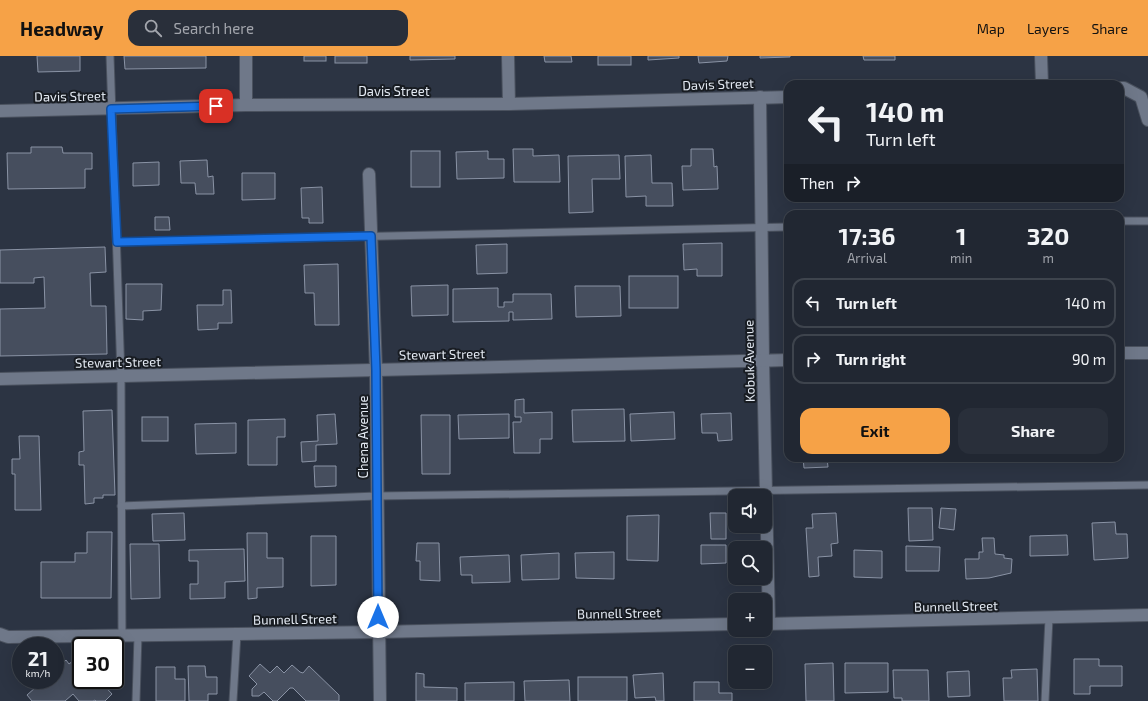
<!DOCTYPE html>
<meta charset="utf-8">
<style>
body{margin:0;font-family:"Exo 2",sans-serif;background:#292f3a;color:#f1f3f6;height:100vh;display:flex;flex-direction:column;font-size:15px;white-space:nowrap}
*{box-sizing:border-box;margin:0}
p{font-size:13px;color:#a2a5ac}
.icon{flex:none;width:22px;height:22px;fill:none;stroke:currentColor;stroke-width:2;stroke-linecap:round;stroke-linejoin:round}
.map{position:relative;flex:1;overflow:hidden}
.details{position:absolute;left:784px;top:154px;width:340px;height:252px;display:flex;flex-direction:column;background:#212732;border-radius:12px;box-shadow:0 4px 16px #0002,0 0 0 1px #3e444d}
.details>*{flex:none}
.guide{position:absolute;left:784px;top:24px;width:340px;height:122px;border-radius:12px;box-shadow:0 4px 16px #0002,0 0 0 1px #3e444d;background:#212732;color:#f1f3f6;overflow:hidden}
.controls{position:absolute;left:728px;top:433px;display:grid;gap:8px}
.controls a{display:grid;place-items:center;width:44px;height:44px;border-radius:8px;background:#212732;box-shadow:0 4px 16px #0002,0 0 0 1px #3e444d;font-size:20px}
.speed{position:absolute;left:12px;top:581px;display:flex;gap:8px;font-size:20px;font-weight:700;text-align:center}
.speed>*{display:grid;place-content:center;width:52px;height:52px;border-radius:50%;background:#212732;box-shadow:0 4px 16px #0002,0 0 0 1px #3e444d;line-height:1}
.speed small{font-size:10px;font-weight:400}
.speed .limit{border:2px solid #111;border-radius:6px;background:#fff;color:#111}
.pin{position:absolute;display:grid;place-items:center;width:34px;height:34px;color:#fff;margin:-17px;border-radius:8px;box-shadow:0 2px 6px #0006}
.me{position:absolute;width:44px;margin:-22px;rotate:0deg;stroke-linejoin:round;filter:drop-shadow(0 0 3px #0008)}
.turn{display:flex;align-items:center;gap:14px;height:84px;padding:0 16px;font-size:18px}
.turn .icon{width:52px;height:52px;stroke-width:2.5}
.turn b{display:block;font-size:28px;line-height:34px}
.then{display:flex;align-items:center;height:38px;padding:0 16px;background:#0003;gap:8px;font-size:15px}
.eta{display:flex;justify-content:space-evenly;align-items:center;height:68px;text-align:center}
.eta b{font-size:24px;font-weight:700;line-height:28px}
.cta{display:flex;gap:8px;margin-top:auto;padding:8px 16px}
.cta a{flex:1;height:46px;border-radius:12px;background:#f6a247;color:#111;font-size:16px;font-weight:700;line-height:46px;text-align:center}
.cta a+a{background:#292f3a;color:#f1f3f6}
ul{padding:0;list-style:none}
li{display:flex;align-items:center;gap:12px;height:50px;margin:0 8px 6px;padding:0 8px;border:2px solid #3e444d;border-radius:12px}
li div{flex:1}
li b{display:block;font-size:15px}
li em{font-style:normal}
header{display:flex;align-items:center;gap:24px;box-sizing:border-box;height:56px;padding:0 20px;background:#f6a247;color:#111}
header strong{font-size:19px}
nav{display:flex;gap:22px;margin-inline-start:auto;font-size:14px}
.search{width:280px;height:36px;background:#292f3a;display:flex;align-items:center;gap:10px;box-sizing:border-box;padding:0 14px;border-radius:12px;color:#a2a5ac;font-size:15px}
.map>svg:first-child{display:block}
.building{fill:#464e5e;stroke:#8a93a5}
.lines{fill:none;stroke-linecap:round;stroke-linejoin:round}
.lane-casing{stroke:#4a515e;stroke-width:9}
.street-casing{stroke:#4a515e;stroke-width:14}
.lane{stroke:#6f7889;stroke-width:7}
.street{stroke:#6f7889;stroke-width:12}
.route-casing{stroke:#114b97;stroke-width:10}
.route{stroke:#1a73e8;stroke-width:7}
.labels{text-anchor:middle;stroke-width:4;stroke-linejoin:round;paint-order:stroke}
.street-label{font-size:13px;fill:#e4eaf3;stroke:#181c22}
</style>
<header>
<strong>Headway</strong>
<div class="search"><svg class="icon" aria-label="search" viewBox="0 0 24 24"><circle cx="10" cy="10" r="6"/><path d="M15 15l6 6"/></svg>Search here</div>
<nav><a>Map</a><a>Layers</a><a>Share</a></nav>
</header>
<div class="map">
<svg width="1148" height="645" viewBox="0 0 1148 645">
<rect width="100%" height="100%" fill="#2c3443"/>
<g class="building">
<polygon points="37,0 80,0 80,15 38,16"/>
<polygon points="124,0 206,0 206,12 125,13"/>
<rect x="304" y="0" width="22" height="5"/>
<rect x="335" y="0" width="32" height="7"/>
<polygon points="410,0 455,0 455,3 410,4"/>
<polygon points="544,0 571,0 572,6 545,6"/>
<rect x="598" y="0" width="33" height="9"/>
<polygon points="648,0 679,0 679,2 648,4"/>
<polygon points="698,0 728,0 727,5 699,7"/>
<polygon points="760,0 790,0 790,1 760,2"/>
<polygon points="863,0 895,0 895,4 864,4"/>
<polygon points="31,91 62,91 63,97 92,97 92,113 85,113 85,132 8,133 7,97 31,97"/>
<polygon points="513,93 533,93 533,100 559,99 560,126 514,126"/>
<polygon points="691,93 713,93 714,111 717,110 718,133 683,134 682,110 691,110"/>
<rect x="411" y="95" width="29" height="36"/>
<polygon points="488,95 488,103 504,103 504,122 457,123 456,96"/>
<polygon points="619,99 620,123 592,123 593,156 569,157 568,100"/>
<polygon points="651,99 652,127 672,127 673,150 646,150 646,140 626,141 625,100"/>
<polygon points="207,104 208,121 213,120 214,138 196,138 195,127 181,127 180,105"/>
<polygon points="159,106 159,129 133,130 133,107"/>
<polygon points="242,117 275,117 275,143 242,144"/>
<polygon points="322,131 323,167 309,167 309,162 302,162 301,132"/>
<polygon points="155,161 169,161 170,174 155,174"/>
<polygon points="722,187 722,220 697,220 697,213 684,214 683,188"/>
<polygon points="507,188 507,217 477,218 476,189"/>
<polygon points="105,191 106,216 90,217 91,250 106,250 107,298 0,300 0,253 45,252 44,221 34,222 34,227 0,227 0,194"/>
<polygon points="338,208 339,269 315,269 314,237 305,237 304,209"/>
<rect x="629" y="220" width="49" height="32"/>
<polygon points="126,228 162,228 161,254 143,255 143,264 126,263"/>
<polygon points="448,229 448,259 412,260 411,230"/>
<polygon points="575,230 620,230 621,260 576,261"/>
<polygon points="498,232 498,251 504,251 504,246 513,246 513,238 551,238 552,263 513,264 513,256 509,256 509,265 453,266 453,233"/>
<polygon points="223,234 231,234 232,267 218,267 218,273 198,274 197,249 223,249"/>
<polygon points="524,343 524,357 552,356 552,383 540,383 540,397 514,397 513,366 521,366 521,361 515,361 515,344"/>
<polygon points="1120,348 1124,348 1122,374 1120,374"/>
<polygon points="624,353 625,385 573,386 572,354"/>
<polygon points="112,354 115,439 103,439 103,442 94,442 94,447 85,448 84,409 79,409 79,396 84,395 83,355"/>
<polygon points="674,356 675,383 631,385 630,358"/>
<polygon points="731,357 732,384 718,385 717,377 702,377 701,358"/>
<polygon points="335,358 337,388 316,389 316,405 302,406 301,386 318,385 317,359"/>
<polygon points="509,358 509,382 459,383 458,359"/>
<polygon points="421,359 450,359 450,418 422,418"/>
<rect x="142" y="361" width="26" height="24"/>
<polygon points="285,363 285,381 277,381 277,409 248,409 248,364"/>
<polygon points="236,367 236,397 196,398 195,368"/>
<polygon points="19,380 39,380 41,454 15,454 15,418 12,418 12,403 20,403"/>
<polygon points="803,402 827,402 828,411 804,412"/>
<polygon points="314,410 336,410 336,430 315,431"/>
<polygon points="908,452 932,452 933,484 909,485"/>
<polygon points="941,452 956,453 954,474 939,472"/>
<polygon points="184,457 185,484 153,485 152,458"/>
<polygon points="710,457 726,457 726,483 711,483"/>
<polygon points="836,457 838,487 831,488 832,500 818,501 819,520 809,521 806,472 813,472 812,458"/>
<polygon points="659,459 658,505 627,504 627,460"/>
<polygon points="1115,466 1116,478 1127,478 1128,502 1094,504 1092,467"/>
<polygon points="87,476 112,476 111,542 41,542 41,506 75,506 75,497 87,497"/>
<polygon points="247,477 267,477 267,502 283,502 283,531 257,532 257,542 248,543"/>
<polygon points="1067,479 1068,499 1030,500 1030,480"/>
<polygon points="311,480 336,480 336,529 311,530"/>
<polygon points="982,482 994,482 995,498 1004,499 1004,502 1012,503 1011,517 989,522 966,523 965,503 979,503 979,496 983,496"/>
<polygon points="417,487 439,487 440,525 420,524 420,505 416,505"/>
<polygon points="130,488 159,488 160,542 131,543"/>
<polygon points="701,489 726,489 726,507 701,508"/>
<polygon points="906,490 940,491 939,515 906,515"/>
<polygon points="244,493 245,525 225,526 225,542 190,543 190,528 198,528 198,505 189,505 189,494"/>
<polygon points="854,494 882,495 882,522 854,521"/>
<polygon points="614,496 614,523 576,522 575,497"/>
<polygon points="559,497 559,523 522,524 521,499"/>
<polygon points="509,499 510,526 472,527 472,519 461,519 460,501"/>
<polygon points="78,601 81,604 81,624 99,624 112,638 105,645 96,645 95,644 93,645 79,645 73,638 65,645 32,645 27,639 44,624 55,624 55,614 66,604 69,608"/>
<polygon points="1074,603 1099,603 1099,610 1122,610 1122,630 1090,630 1090,638 1074,638"/>
<polygon points="833,607 834,645 806,645 805,608"/>
<polygon points="845,607 888,607 888,636 845,637"/>
<polygon points="260,608 270,617 277,610 284,617 292,609 300,616 303,617 309,610 339,639 339,645 306,645 293,632 290,632 277,645 273,645 264,636 259,640 252,640 252,633 257,628 249,620"/>
<polygon points="188,610 205,610 206,621 217,621 217,638 208,638 208,645 189,645"/>
<polygon points="156,611 175,611 175,623 185,623 185,645 156,645"/>
<polygon points="1037,613 1038,645 1004,645 1003,622 1012,622 1011,614"/>
<polygon points="893,614 928,614 929,645 902,645 902,642 894,642"/>
<polygon points="969,615 970,640 948,641 947,616"/>
<polygon points="416,617 424,618 424,631 457,632 457,645 416,645"/>
<polygon points="663,617 664,645 656,645 655,641 635,642 633,619"/>
<rect x="578" y="621" width="49" height="24"/>
<polygon points="569,624 570,645 525,645 524,625"/>
<polygon points="514,626 514,645 465,645 465,627"/>
<polygon points="694,626 719,626 719,637 732,637 732,645 694,645"/>
</g>
<g class="lines">
<defs>
<g id="lane">
<polyline points="110,0 121,320 122,579"/>
<polyline points="1120,165 1148,165"/>
<polyline points="117,186 788,171"/>
<polyline points="121,450 377,440 1148,429"/>
<polyline points="136,645 138,579"/>
<polyline points="233,645 237,578"/>
<polyline points="1045,645 1049,562"/>
</g>
<g id="street">
<polyline points="246,0 246,49"/>
<polyline points="508,0 509,48"/>
<polyline points="1041,0 1042,28"/>
<polyline points="1120,32 1124,32 1141,41 1148,64"/>
<polyline points="760,41 763,304 769,568"/>
<polyline points="0,55 246,49 509,48 788,41"/>
<polyline points="369,118 376,314 380,645"/>
<polyline points="1120,297 1148,297"/>
<polyline points="0,323 788,304"/>
<polyline points="765,568 1148,559"/>
<polyline points="0,578 8,581 378,576 735,568"/>
</g>
</defs>
<use href="#lane" class="lane-casing"/>
<use href="#street" class="street-casing"/>
<use href="#lane" class="lane"/>
<use href="#street" class="street"/>
</g>
<g class="lines">
<defs>
<polyline id="route" points="216,50 111,53 117,186 371,180 376,314 378,561"/>
</defs>
<use href="#route" class="route-casing"/>
<use href="#route" class="route"/>
</g>
<g class="labels">
<g class="street-label">
<text transform="translate(718 28) rotate(-2)" y="5">Davis Street</text>
<text x="394" y="40">Davis Street</text>
<text transform="translate(70 40) rotate(-1)" y="5">Davis Street</text>
<text transform="translate(442 298) rotate(-1)" y="5">Stewart Street</text>
<text transform="translate(749 305) rotate(-91)" y="5">Kobuk Avenue</text>
<text transform="translate(118 306) rotate(-1)" y="5">Stewart Street</text>
<text transform="translate(363 381) rotate(-90)" y="5">Chena Avenue</text>
<text transform="translate(956 550) rotate(-1)" y="5">Bunnell Street</text>
<text transform="translate(619 557) rotate(-1)" y="5">Bunnell Street</text>
<text transform="translate(295 563) rotate(-1)" y="5">Bunnell Street</text>
</g>
</g>
</svg>
<div class="controls">
<a><svg class="icon" aria-label="sound" viewBox="0 0 24 24"><path d="M4 9h4l5-4v14l-5-4H4zM17 9q2 3 0 6"/></svg></a>
<a><svg class="icon" aria-label="search" viewBox="0 0 24 24"><circle cx="10" cy="10" r="6"/><path d="M15 15l6 6"/></svg></a>
<a>+</a>
<a>−</a>
</div>
<div class="speed"><div>21<small>km/h</small></div><div class="limit">30</div></div>
<div class="pin" style="left:216px;top:50px;background:#d93025"><svg class="icon" aria-label="arrive" viewBox="0 0 24 24"><path d="M6 21V4h12l-3 4 3 4H6"/></svg></div>
<svg class="me" style="left:378px;top:561px" viewBox="-20 -20 40 40"><circle r="19" fill="#fff"/><path d="M0-13L10 11 0 6-10 11z" fill="#1a73e8"/></svg>
<div class="guide">
<div class="turn"><svg class="icon" aria-label="left" viewBox="0 0 24 24"><path d="M17 20v-9H6M10 6l-5 5 5 5"/></svg><div><b>140 m</b>Turn left</div></div>
<div class="then">Then<svg class="icon" aria-label="right" viewBox="0 0 24 24"><path d="M7 20v-9h11M14 6l5 5-5 5"/></svg></div>
</div>
<section class="details">
<div class="eta">
<div><b>17:36</b><p>Arrival</p></div>
<div><b>1</b><p>min</p></div>
<div><b>320</b><p>m</p></div>
</div>
<ul>
<li><svg class="icon" aria-label="left" viewBox="0 0 24 24"><path d="M17 20v-9H6M10 6l-5 5 5 5"/></svg><div><b>Turn left</b></div><em>140 m</em></li>
<li><svg class="icon" aria-label="right" viewBox="0 0 24 24"><path d="M7 20v-9h11M14 6l5 5-5 5"/></svg><div><b>Turn right</b></div><em>90 m</em></li>
</ul>
<div class="cta"><a>Exit</a><a>Share</a></div>
</section>
</div>
